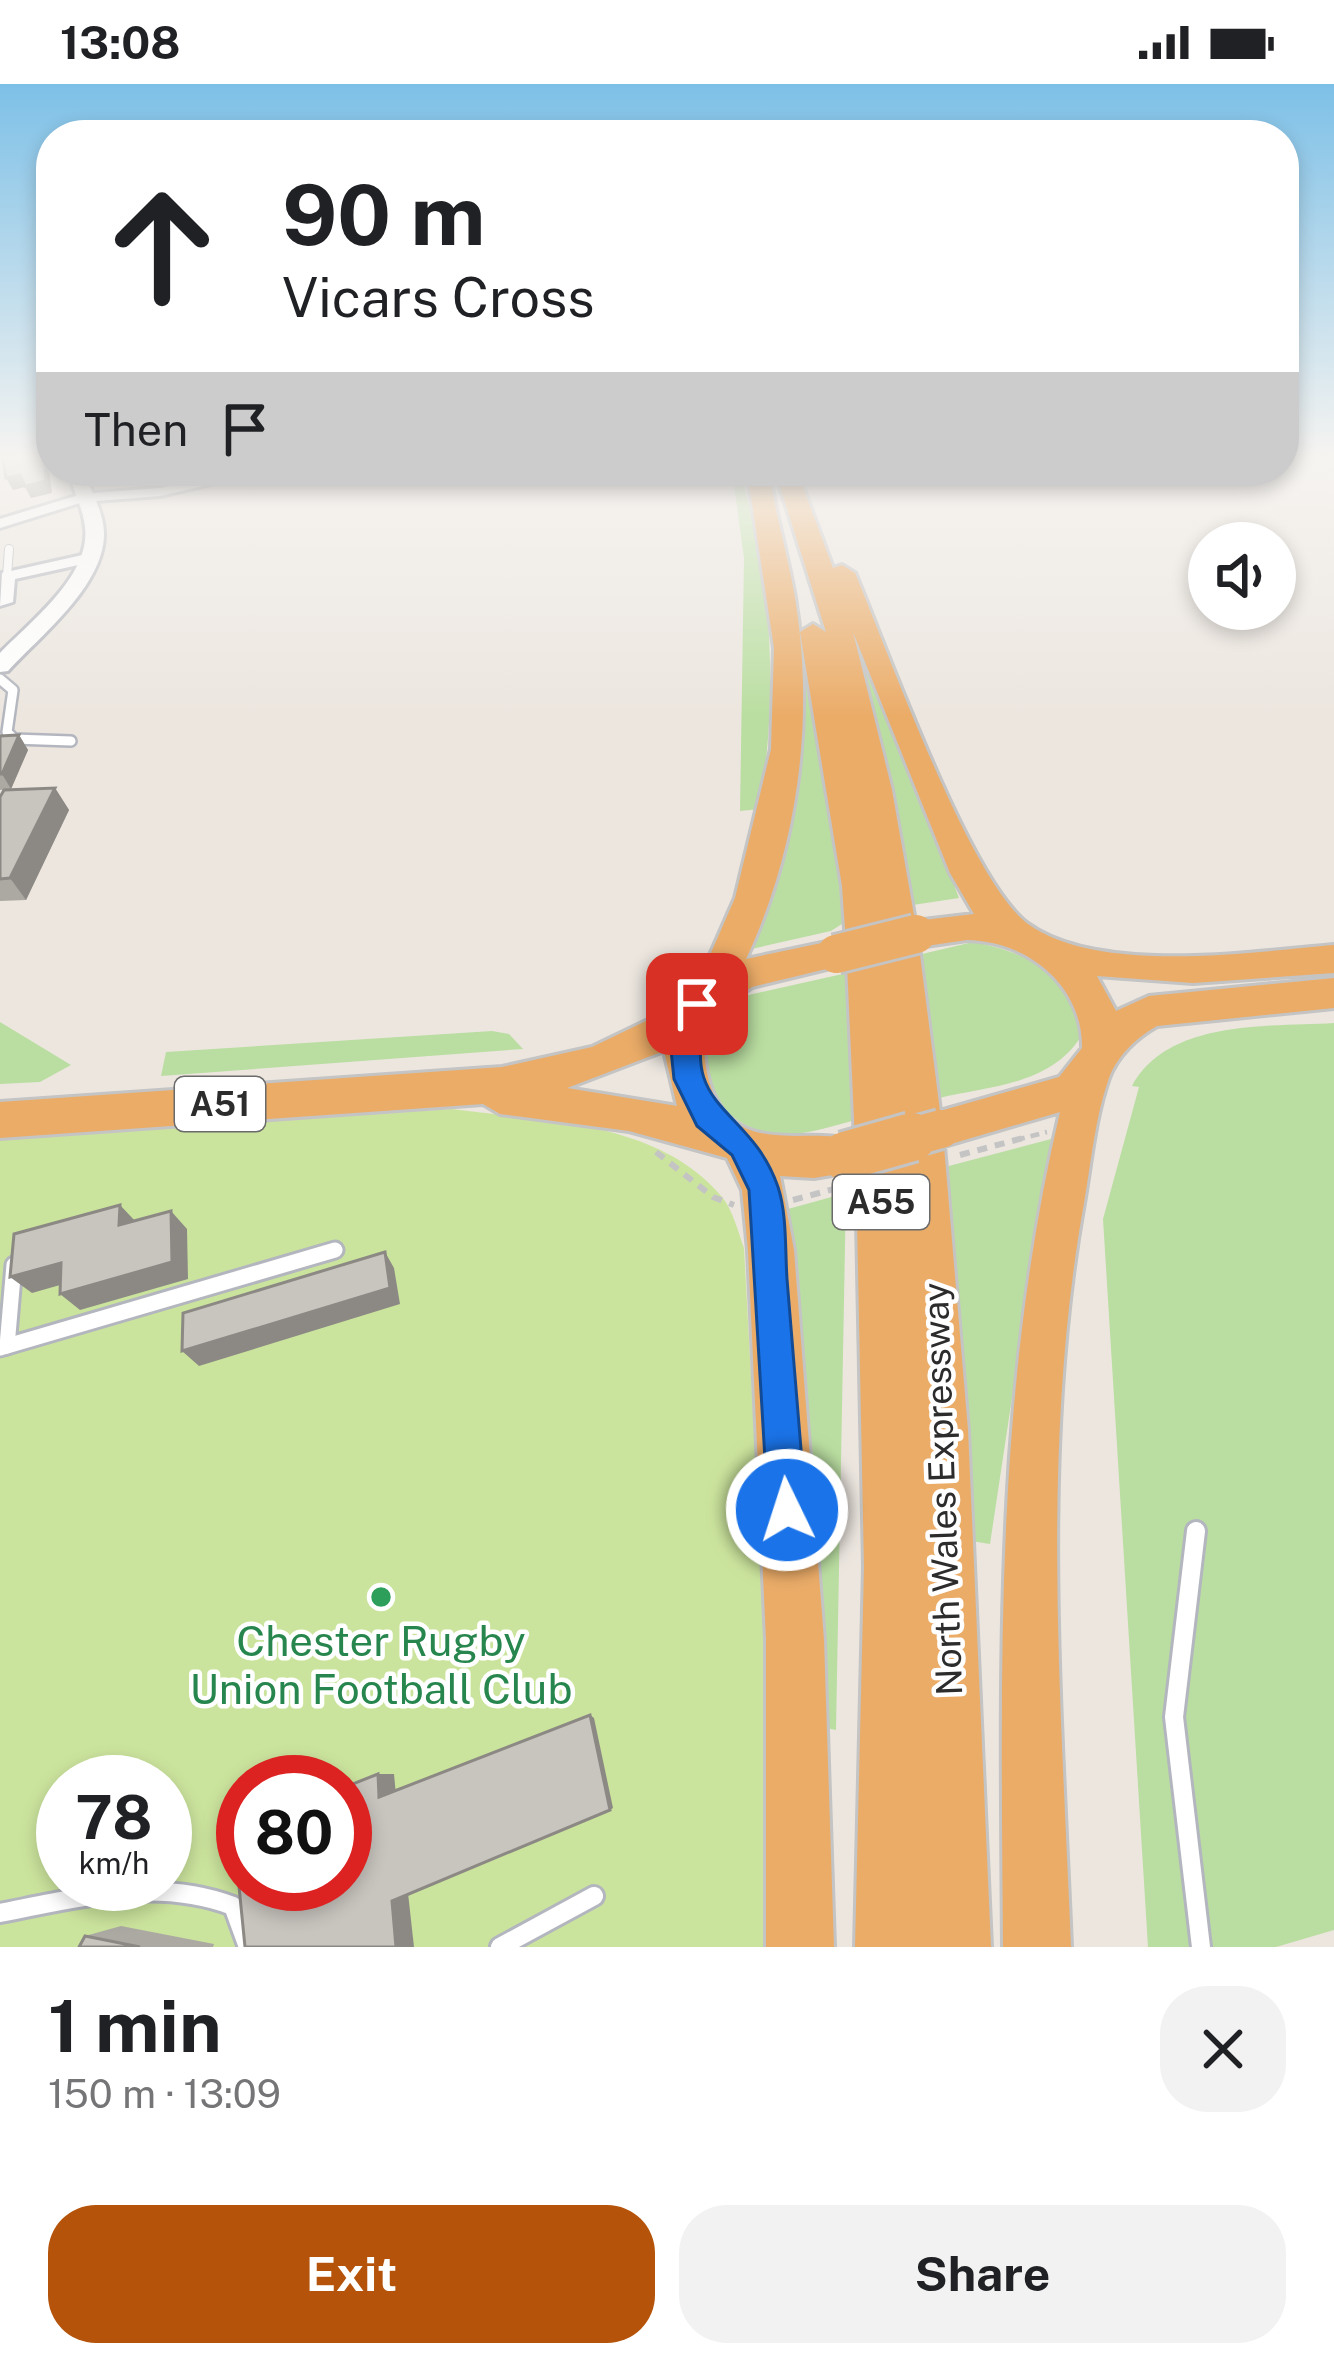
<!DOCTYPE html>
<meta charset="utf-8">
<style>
body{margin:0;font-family:"Public Sans",sans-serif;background:#f2f2f2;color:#202124;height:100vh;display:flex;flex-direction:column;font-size:45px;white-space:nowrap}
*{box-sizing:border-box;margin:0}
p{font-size:39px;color:#757577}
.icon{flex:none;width:66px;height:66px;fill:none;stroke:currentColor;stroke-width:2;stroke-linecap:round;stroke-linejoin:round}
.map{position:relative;height:1863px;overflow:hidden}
.details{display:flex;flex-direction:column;background:#fff;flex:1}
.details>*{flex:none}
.banner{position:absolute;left:36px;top:36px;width:1263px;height:366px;border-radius:48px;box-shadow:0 6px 18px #0003;background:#fff;color:#202124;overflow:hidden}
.controls{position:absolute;left:1188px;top:438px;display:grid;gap:24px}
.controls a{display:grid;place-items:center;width:108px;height:108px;border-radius:50%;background:#fff;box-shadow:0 6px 18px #0003;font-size:60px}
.speed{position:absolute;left:36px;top:1671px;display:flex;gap:24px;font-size:60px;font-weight:700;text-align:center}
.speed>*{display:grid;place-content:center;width:156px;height:156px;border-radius:50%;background:#fff;box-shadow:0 6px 18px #0003;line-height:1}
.speed small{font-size:30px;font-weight:400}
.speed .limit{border:18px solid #d22;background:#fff;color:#111}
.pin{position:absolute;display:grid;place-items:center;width:102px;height:102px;color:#fff;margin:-51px;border-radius:24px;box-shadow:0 6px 18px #0006}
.me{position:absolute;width:132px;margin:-66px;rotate:356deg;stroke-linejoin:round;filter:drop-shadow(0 0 9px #0008)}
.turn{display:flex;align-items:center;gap:42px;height:252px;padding:0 48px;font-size:54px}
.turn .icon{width:156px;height:156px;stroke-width:2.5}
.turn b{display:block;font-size:84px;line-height:102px}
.then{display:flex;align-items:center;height:114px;padding:0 48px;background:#0003;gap:24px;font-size:45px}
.round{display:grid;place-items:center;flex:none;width:126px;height:126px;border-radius:48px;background:#f2f2f2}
.headline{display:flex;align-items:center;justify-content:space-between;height:204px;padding:0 48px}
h1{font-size:72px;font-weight:700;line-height:90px}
.primary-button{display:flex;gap:24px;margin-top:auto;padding:24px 48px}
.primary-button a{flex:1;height:138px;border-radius:48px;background:#b45309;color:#fff;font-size:48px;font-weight:700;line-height:138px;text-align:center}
.primary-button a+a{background:#f2f2f2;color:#202124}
.status{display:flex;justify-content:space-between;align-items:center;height:84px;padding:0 60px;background:#fff;direction:ltr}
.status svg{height:33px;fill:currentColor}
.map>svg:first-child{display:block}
.green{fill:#badea1}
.pitch{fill:#cbe49d;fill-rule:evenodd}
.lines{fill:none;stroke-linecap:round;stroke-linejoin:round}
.service-far3-casing{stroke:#b3b6be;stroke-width:10}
.service-far2-casing{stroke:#b3b6be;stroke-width:14}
.service-far1-casing{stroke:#b3b6be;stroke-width:21}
.service-casing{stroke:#b3b6be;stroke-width:24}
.minor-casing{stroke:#b3b6be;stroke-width:6}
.tertiary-casing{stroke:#b3b6be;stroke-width:6}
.trunk-casing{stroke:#c4c4c4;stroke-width:6}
.path-far1{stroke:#c4c4c4;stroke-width:4.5;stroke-dasharray:9 6;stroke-linecap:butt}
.path{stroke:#c4c4c4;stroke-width:6;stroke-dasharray:10 8;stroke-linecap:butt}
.service-far3{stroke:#fff;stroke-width:8}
.service-far2{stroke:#fff;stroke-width:9}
.service-far1{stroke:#fff;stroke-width:15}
.service{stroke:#fff;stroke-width:18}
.minor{fill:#fff;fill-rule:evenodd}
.tertiary{fill:#fff;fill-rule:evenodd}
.trunk{fill:#ebac68;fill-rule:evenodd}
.trunk-bridge-far1-casing{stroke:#c4c4c4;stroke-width:44;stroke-linecap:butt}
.trunk-bridge-casing{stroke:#c4c4c4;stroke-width:54;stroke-linecap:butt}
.trunk-bridge-far1{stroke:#ebac68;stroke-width:38}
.trunk-bridge{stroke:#ebac68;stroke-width:48}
.wall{fill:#aca9a3}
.shaded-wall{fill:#8c8985}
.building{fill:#c8c4be;stroke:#8c8985;stroke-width:3}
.route{fill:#1a73e8;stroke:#114b97;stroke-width:3}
.leisure-dot{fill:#2e9e5b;stroke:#fff;stroke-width:4.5}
.labels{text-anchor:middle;stroke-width:9;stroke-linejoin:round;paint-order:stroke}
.shield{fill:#fff;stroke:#6b6b6b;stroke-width:3}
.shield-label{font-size:33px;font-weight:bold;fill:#2c2c2c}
.street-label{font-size:36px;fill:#2c2c2c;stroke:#fff}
.near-leisure-label{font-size:42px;fill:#27864d;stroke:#fff}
</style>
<div class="status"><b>13:08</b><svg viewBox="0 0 49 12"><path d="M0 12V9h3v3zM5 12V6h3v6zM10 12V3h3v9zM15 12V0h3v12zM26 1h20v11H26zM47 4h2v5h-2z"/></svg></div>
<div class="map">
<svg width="1334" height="1863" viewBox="0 0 1334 1863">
<rect width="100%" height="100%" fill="#ece6df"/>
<g class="green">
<path d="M732 387H740C773 505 778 604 760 725L740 727 744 474Z"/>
<polygon points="792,504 816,612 845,838 831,847 747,866 790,749 798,629"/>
<polygon points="845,511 959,814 913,821"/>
<path d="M973 858C1020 866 1090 894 1080 954 1049 1001 990 1002 939 1014L922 870Z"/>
<path d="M847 889 860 1035C834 1041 803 1053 776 1050 707 1044 672 952 735 914Z"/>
<polygon points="0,938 71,981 40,998 0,1000"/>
<path d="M1334 939V1846L1276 1863H1148L1103 1135 1139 1003 1132 1002C1168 935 1269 943 1334 939Z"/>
<polygon points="492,947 509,950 523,965 161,992 166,968"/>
<polygon points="1051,1055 990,1460 971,1457 945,1083"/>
<polygon points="846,1109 836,1646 826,1644 813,1375 788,1125"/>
</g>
<path class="pitch" d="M452 1025C543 1037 659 1037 722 1113 733 1126 738 1148 744 1164L770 1642V1863H0V1055ZM63 1698H165V1800H63ZM243 1698H345V1800H243Z"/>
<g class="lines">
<defs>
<polyline id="service-far3" points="7,492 9,465"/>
<polyline id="service-far2" points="0,595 13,606 7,648 14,655 71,657"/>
<g id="service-far1">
<polyline points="7,1262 14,1181"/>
<polyline points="0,1264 335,1166"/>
</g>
<g id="service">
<polyline points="1196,1447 1174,1633 1201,1863"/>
<path d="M0 1829C77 1814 157 1793 233 1822L248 1863"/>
<polyline points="500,1863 594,1812"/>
</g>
<g id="minor">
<polygon points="242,387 268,387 160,412 83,418 0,444 0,435 82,410 160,404"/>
<polygon points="87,470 95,475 92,478 15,495 13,518 0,522 2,489"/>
</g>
<path id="tertiary" d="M68 387H84C91 407 104 429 104 450 104 502 40 552 8 587L0 588V569C30 538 91 492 85 443 83 424 73 406 68 387Z"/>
<path id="trunk" d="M747 387H769C775 430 788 471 795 514 815 635 798 764 746 875L836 856 846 859 842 802 800 548 813 540 826 548 775 387H797L833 484 842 481 855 489C888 567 969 796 1028 840 1098 891 1252 868 1334 861V889L1193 899 1097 892 1116 927 1149 912 1334 894V924L1157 942C1137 953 1117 972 1109 994 1095 1033 1091 1079 1084 1119 1040 1364 1061 1616 1071 1863H1003C1001 1578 994 1308 1060 1028L944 1062 968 1346 991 1863H855L864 1483 856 1087 814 1094 780 1092 794 1166 824 1556 834 1863H766V1556L748 1166 742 1106 727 1074 629 1047 500 1030 483 1020 0 1054V1018L502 983 592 963 677 922 699 896 735 814 771 665 774 564ZM853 548 950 789 974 830 915 837 892 706ZM967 856C1028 857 1083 902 1082 964L1059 993 940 1027 919 863ZM847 880 855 1057C809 1040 732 1078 709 997 703 975 702 952 712 931L752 903ZM664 967 677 1022 567 1004Z"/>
</defs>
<use href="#service-far3" class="service-far3-casing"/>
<use href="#service-far2" class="service-far2-casing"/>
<use href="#service-far1" class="service-far1-casing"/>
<use href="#service" class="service-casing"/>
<use href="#minor" class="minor-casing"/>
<use href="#tertiary" class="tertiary-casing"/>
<use href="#trunk" class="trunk-casing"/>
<g class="path-far1">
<polyline points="675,904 690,885"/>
<polyline points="1016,1056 1047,1048"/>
</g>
<g class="path">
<polyline points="656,1068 713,1113 734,1121"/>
<polyline points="960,1071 1027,1053"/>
<polyline points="793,1116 834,1105"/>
</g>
<use href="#service-far3" class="service-far3"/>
<use href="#service-far2" class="service-far2"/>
<use href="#service-far1" class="service-far1"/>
<use href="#service" class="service"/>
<use href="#minor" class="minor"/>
<use href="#tertiary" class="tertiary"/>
<use href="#trunk" class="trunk"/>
<defs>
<g id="trunk-bridge-far1">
<polyline points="836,870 916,850"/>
<polyline points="901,1056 941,1045"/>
</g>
<polyline id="trunk-bridge" points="845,1072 912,1053"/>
</defs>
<use href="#trunk-bridge-far1" class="trunk-bridge-far1-casing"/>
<use href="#trunk-bridge" class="trunk-bridge-casing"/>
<use href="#trunk-bridge-far1" class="trunk-bridge-far1"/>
<use href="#trunk-bridge" class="trunk-bridge"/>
</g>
<g class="wall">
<polygon points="19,651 28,666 11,705 0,706 0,652"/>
<polygon points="55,704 69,726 26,816 0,817 0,713"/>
<polygon points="121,1842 214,1860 213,1863 79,1863 85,1852"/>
</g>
<g class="shaded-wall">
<polygon points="43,371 47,371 52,409 31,414 25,403 13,406 6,394 20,391"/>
<polygon points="19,651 28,666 11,705 2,690"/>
<polygon points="55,704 69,726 26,816 10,794"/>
<polygon points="120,1121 137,1139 119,1141"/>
<polygon points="171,1127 187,1145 188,1195 80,1226 60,1210"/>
<polygon points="385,1168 394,1184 400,1220 199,1282 182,1267"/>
<polygon points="61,1179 81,1195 32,1209 10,1193"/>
<polygon points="590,1631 594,1634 613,1724 610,1726"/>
<polygon points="378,1690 394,1690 396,1711 379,1713"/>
<polygon points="408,1809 414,1863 396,1863 392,1817"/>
</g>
<g class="building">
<polygon points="2,371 43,371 46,397 25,402 20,391 6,394"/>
<polygon points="19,651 2,690 0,690 0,652"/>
<polygon points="55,704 10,794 0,795 0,713 4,706"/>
<polygon points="120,1121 119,1141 171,1127 172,1178 60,1210 61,1179 10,1193 14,1150"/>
<polygon points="385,1168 390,1204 182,1267 183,1229"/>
<polygon points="590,1631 610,1726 392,1817 396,1863 245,1863 236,1772 243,1770 243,1800 345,1800 345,1703 378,1690 379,1713"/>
<polygon points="85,1852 140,1863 79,1863"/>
</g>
<linearGradient id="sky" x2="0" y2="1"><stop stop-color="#7dc0e7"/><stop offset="0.59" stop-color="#f6f4f1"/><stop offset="1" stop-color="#f6f4f1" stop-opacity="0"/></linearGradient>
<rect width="1334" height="632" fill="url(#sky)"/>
<path class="route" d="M697 909 711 920C672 1027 750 1020 778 1103 787 1130 785 1166 787 1195 793 1272 800 1349 806 1426L801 1439 787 1445 774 1439 768 1426 749 1106 732 1071 697 1042 674 995 670 956 688 912Z"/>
<circle class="leisure-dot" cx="381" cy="1513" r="12"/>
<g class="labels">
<g class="shield">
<rect x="175" y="993" width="90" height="54" rx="9"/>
<rect x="833" y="1091" width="96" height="54" rx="9"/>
</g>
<g class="shield-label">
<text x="220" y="1032">A51</text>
<text x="881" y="1130">A55</text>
</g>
<g class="street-label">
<text transform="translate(942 1405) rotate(-92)" y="13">North Wales Expressway</text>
</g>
<g class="near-leisure-label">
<text x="381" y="1572">Chester Rugby<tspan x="381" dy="48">Union Football Club</tspan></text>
</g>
</g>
</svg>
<div class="controls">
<a><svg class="icon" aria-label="sound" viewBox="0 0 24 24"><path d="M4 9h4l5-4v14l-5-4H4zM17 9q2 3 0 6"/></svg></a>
</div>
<div class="speed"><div>78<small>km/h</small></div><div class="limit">80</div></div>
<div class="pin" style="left:697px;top:920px;background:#d93025"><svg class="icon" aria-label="arrive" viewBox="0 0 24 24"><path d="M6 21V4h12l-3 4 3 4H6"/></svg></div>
<svg class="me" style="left:787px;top:1426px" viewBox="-20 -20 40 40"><circle r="17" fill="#1a73e8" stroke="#fff" stroke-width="3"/><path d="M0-11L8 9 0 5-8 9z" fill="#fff"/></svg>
<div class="banner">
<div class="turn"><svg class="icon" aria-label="ahead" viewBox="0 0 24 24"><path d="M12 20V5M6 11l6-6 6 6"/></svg><div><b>90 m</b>Vicars Cross</div></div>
<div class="then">Then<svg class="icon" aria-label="arrive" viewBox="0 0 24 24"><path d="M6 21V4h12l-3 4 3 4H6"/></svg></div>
</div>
</div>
<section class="details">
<div class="headline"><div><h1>1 min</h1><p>150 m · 13:09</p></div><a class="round"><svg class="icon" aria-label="close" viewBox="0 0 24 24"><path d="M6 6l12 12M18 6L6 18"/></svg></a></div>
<div class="primary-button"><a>Exit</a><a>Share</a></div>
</section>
